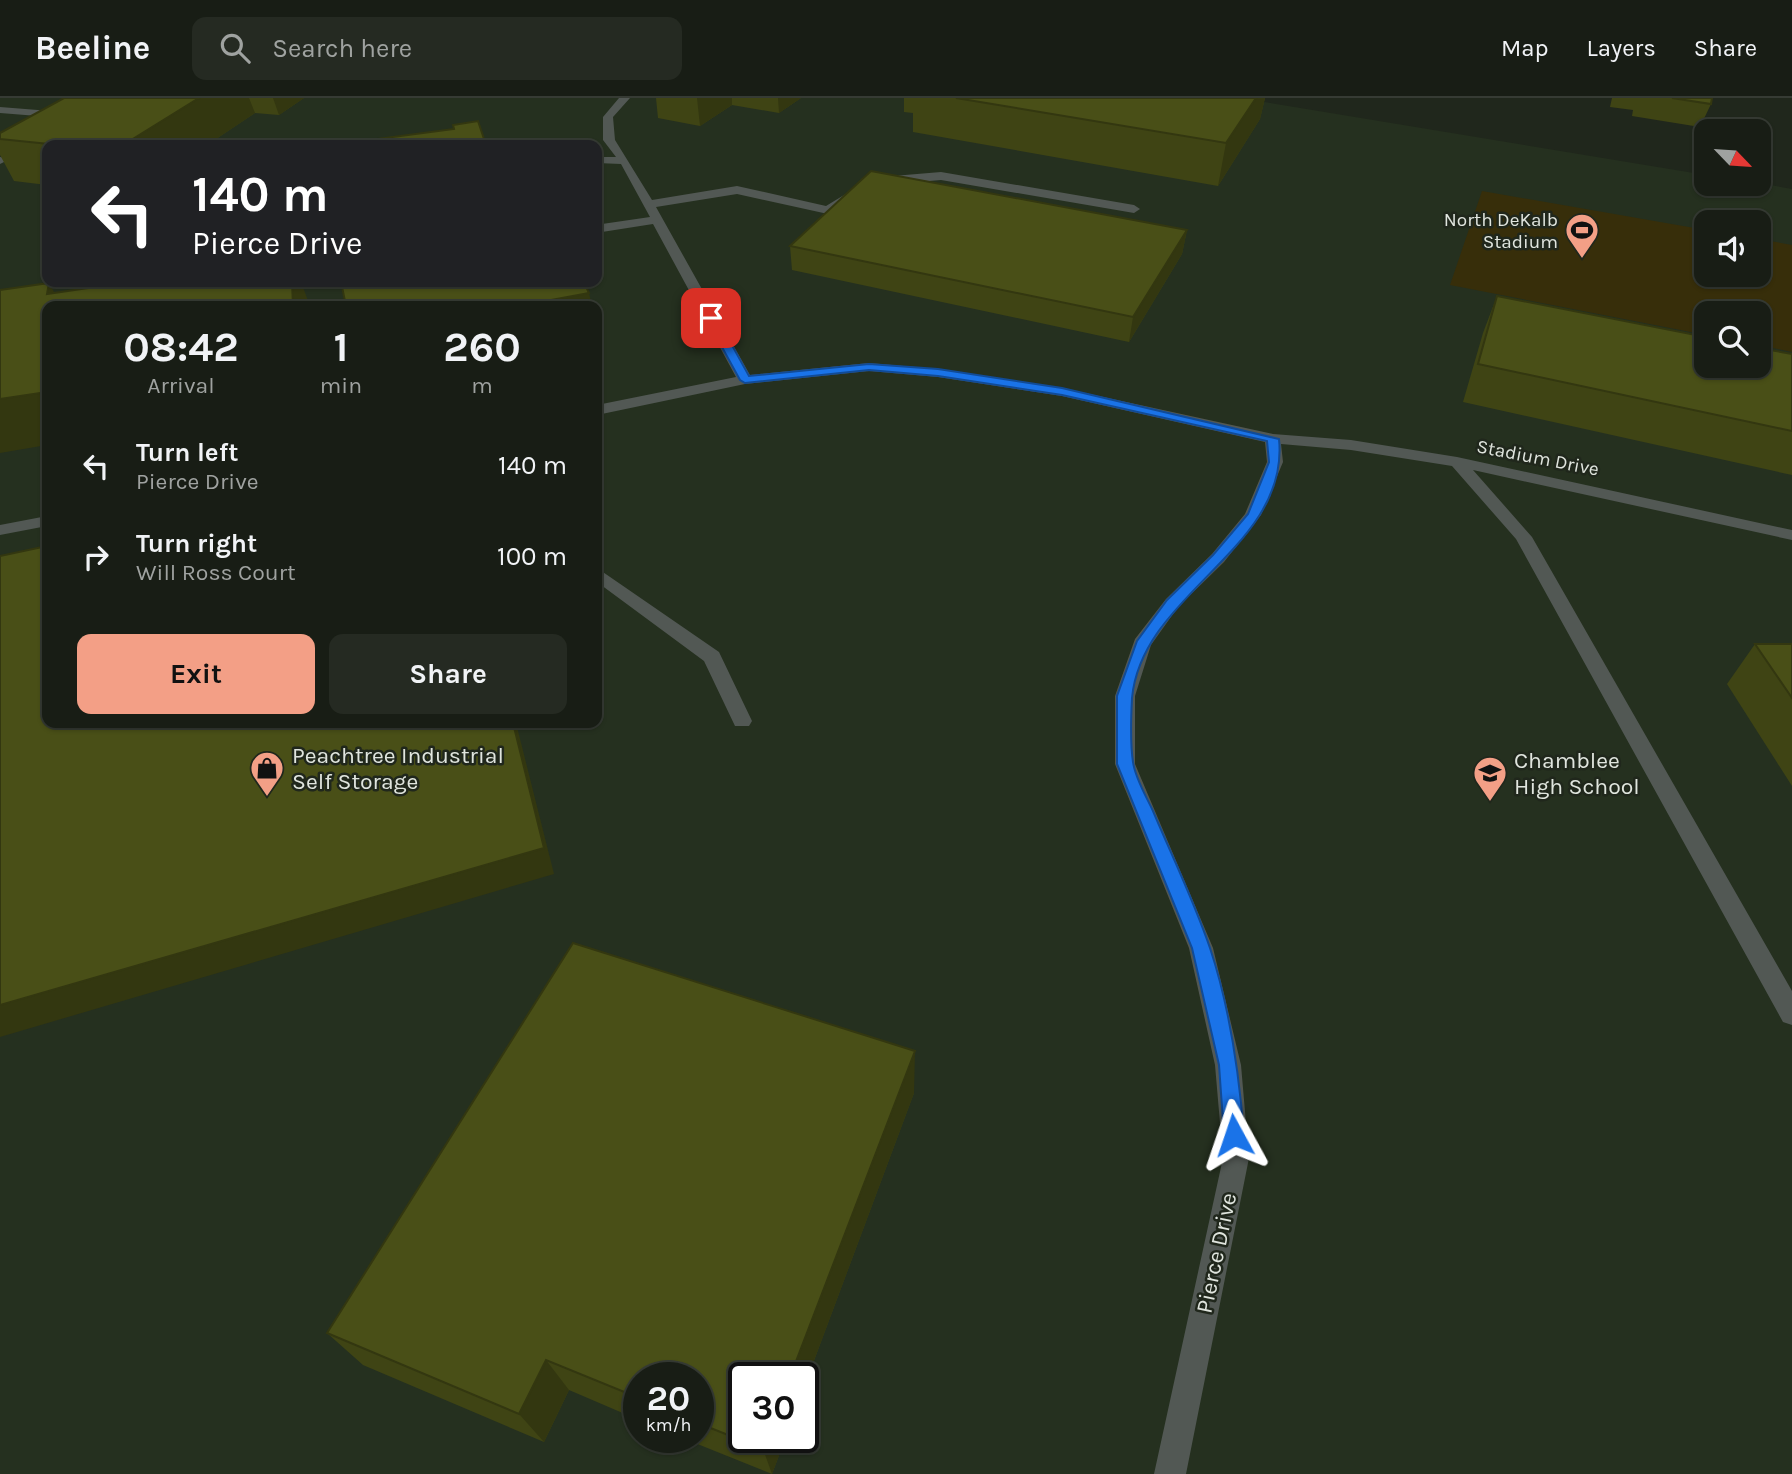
<!DOCTYPE html>
<style>
body{margin:0;font-family:Karla,sans-serif;background:#252a22;color:#f1f3f6;height:100vh;display:flex;flex-direction:column;font-size:26px;white-space:nowrap}
*{box-sizing:border-box;margin:0}
p{font-size:23px;color:#9fa2a0}
.icon{flex:none;width:38px;height:38px;fill:none;stroke:currentColor;stroke-width:2;stroke-linecap:round;stroke-linejoin:round}
.map{position:relative;flex:1;overflow:hidden}
.side{position:absolute;left:42px;top:203px;width:560px;height:427px;display:flex;flex-direction:column;background:#181d15;border-radius:14px;box-shadow:0 2px 5px #0004,0 0 0 2px #363b34}
.side>*{flex:none}
.banner{position:absolute;left:42px;top:42px;width:560px;height:147px;border-radius:14px;box-shadow:0 2px 5px #0004,0 0 0 2px #363b34;background:#202124;color:#fff;overflow:hidden}
.needle{width:46px;rotate:115deg}
.fabs{position:absolute;left:1694px;top:21px;display:grid;gap:14px}
.fabs a{display:grid;place-items:center;width:77px;height:77px;border-radius:14px;background:#181d15;box-shadow:0 2px 5px #0004,0 0 0 2px #363b34;font-size:35px}
.speed{position:absolute;left:623px;top:1264px;display:flex;gap:14px;font-size:35px;font-weight:700;text-align:center}
.speed>*{display:grid;place-content:center;width:91px;height:91px;border-radius:50%;background:#181d15;box-shadow:0 2px 5px #0004,0 0 0 2px #363b34;line-height:1}
.speed small{font-size:18px;font-weight:400}
.speed .limit{border:4px solid #111;border-radius:10px;background:#fff;color:#111}
.pin{position:absolute;display:grid;place-items:center;width:60px;height:60px;color:#fff;margin:-30px;border-radius:14px;box-shadow:0 4px 10px #0006}
.me{position:absolute;width:77px;margin:-38px;rotate:355deg;stroke-linejoin:round;filter:drop-shadow(0 0 5px #0008)}
.turn{display:flex;align-items:center;gap:24px;height:147px;padding:0 35px;font-size:32px}
.turn .icon{width:91px;height:91px;stroke-width:2.5}
.turn b{display:block;font-size:49px;line-height:60px}
.eta{display:flex;justify-content:space-evenly;align-items:center;height:119px;text-align:center}
.eta b{font-size:42px;font-weight:700;line-height:49px}
.button{display:flex;gap:14px;margin-top:auto;padding:14px 35px}
.button a{flex:1;height:80px;border-radius:14px;background:#f39f86;color:#111;font-size:28px;font-weight:700;line-height:80px;text-align:center}
.button a+a{background:#252a22;color:#f1f3f6}
ul{padding:0;list-style:none}
li{display:flex;align-items:center;gap:21px;height:91px;padding:0 35px}
li div{flex:1}
li b{display:block;font-size:26px}
li em{font-style:normal}
header{display:flex;align-items:center;gap:42px;box-sizing:border-box;height:98px;padding:0 35px;background:#181d15;border-bottom:2px solid #363b34}
header strong{font-size:33px}
nav{display:flex;gap:38px;margin-inline-start:auto;font-size:24px}
.search{width:490px;height:63px;background:#252a22;display:flex;align-items:center;gap:18px;box-sizing:border-box;padding:0 24px;border-radius:14px;color:#9fa2a0;font-size:26px}
.map>svg:first-child{display:block}
.built{fill:#25301f;fill-rule:evenodd}
.green{fill:#372e0a}
.lines{fill:none;stroke-linecap:round;stroke-linejoin:round}
.minor{fill:#525854;fill-rule:evenodd}
.wall{fill:#3f4414}
.shaded-wall{fill:#333710}
.building{fill:#494f17;stroke:#333710;stroke-width:2}
.route{fill:#1a73e8;stroke:#114b97;stroke-width:2}
.labels{text-anchor:middle;stroke-width:5;stroke-linejoin:round;paint-order:stroke}
.far-poi-label{font-size:19px;fill:#e0e5de;stroke:#20271c;text-anchor:end}
.far-street-label{font-size:19px;fill:#e0e5de;stroke:#20271c}
.poi-label{font-size:23px;fill:#e0e5de;stroke:#20271c;text-anchor:start}
.street-label{font-size:23px;fill:#e0e5de;stroke:#20271c}
</style>
<header>
<strong>Beeline</strong>
<div class="search"><svg class="icon" aria-label="search" viewBox="0 0 24 24"><circle cx="10" cy="10" r="6"/><path d="M15 15l6 6"/></svg>Search here</div>
<nav><a>Map</a><a>Layers</a><a>Share</a></nav>
</header>
<div class="map">
<svg width="1792" height="1376" viewBox="0 0 1792 1376">
<rect width="100%" height="100%" fill="#20271c"/>
<path class="built" d="M0 0H1240L1706 77V86L1759 85 1792 91V1376H0ZM47 47H597V184H47ZM1706 124H1759V177H1706ZM47 208H597V625H47ZM1706 215H1759V268H1706ZM639 1279H698V1339H639ZM744 1279H803V1339H744Z"/>
<polygon class="green" points="1482,93 1706,132 1706,177 1759,177 1759,141 1792,147 1792,254 1759,247 1759,215 1706,215 1706,237 1450,187"/>
<g class="lines">
<g class="minor">
<polygon points="619,0 630,0 613,19 615,42 652,102 737,88 826,108 849,94 859,97 828,116 737,96 656,109 750,277 869,265 938,271 1062,290 1273,336 1351,342 1457,359 1792,432 1792,442 1473,372 1532,439 1792,893 1792,927 1783,924 1516,441 1452,368 1351,352 1281,346 1283,364 1261,417 1224,464 1178,509 1151,547 1135,598 1135,666 1213,850 1241,967 1249,1060 1186,1376 1154,1376 1223,1060 1215,967 1189,850 1115,666 1115,598 1135,541 1166,501 1212,456 1245,416 1267,364 1265,344 1062,298 938,279 869,273 745,286 597,317 597,307 736,279 653,126 602,134 597,131 602,126 650,119 621,66 597,65 597,59 616,59 603,42 603,19"/>
<polygon points="0,9 63,14 68,17 63,20 0,15"/>
<polygon points="0,59 6,60 8,62 0,66"/>
<polygon points="941,74 1134,107 1140,111 1134,115 941,82 881,87 875,83 881,79"/>
<polygon points="47,418 47,428 0,437 0,427"/>
<polygon points="597,470 719,554 752,623 749,628 735,628 704,563 597,484"/>
</g>
</g>
<g class="wall">
<polygon points="64,0 304,0 279,17 255,15 207,47 47,47 47,87 14,83 0,57 0,35"/>
<polygon points="656,0 801,0 779,15 732,7 700,28 658,20"/>
<polygon points="904,0 1265,0 1260,21 1218,88 913,34 913,15 904,14"/>
<polygon points="1612,0 1712,0 1711,6 1700,29 1632,18 1633,12 1610,9"/>
<polygon points="1187,132 1182,156 1129,244 792,172 790,148"/>
<polygon points="1497,198 1792,256 1792,377 1463,304 1483,235"/>
<polygon points="1755,546 1792,546 1792,688 1727,586"/>
<polygon points="914,995 803,1292 803,1279 786,1339 772,1376 680,1339 698,1339 698,1279 639,1279 639,1322 569,1292 544,1344 363,1267 327,1235"/>
</g>
<g class="shaded-wall">
<polygon points="199,0 249,0 255,15 207,47 123,47"/>
<polygon points="273,0 304,0 279,17"/>
<polygon points="697,0 732,0 732,7 700,28"/>
<polygon points="778,0 801,0 779,15"/>
<polygon points="1256,0 1265,0 1260,21 1218,88 1226,45"/>
<polygon points="1187,132 1182,156 1129,244 1133,219"/>
<polygon points="292,184 301,184 310,208 293,208"/>
<polygon points="49,185 62,208 47,196"/>
<polygon points="589,195 592,208 519,208"/>
<polygon points="47,294 47,347 0,355 0,301"/>
<polygon points="513,625 516,625 554,776 0,939 0,907"/>
<polygon points="915,953 914,995 803,1292 803,1279 790,1279"/>
<polygon points="546,1262 569,1292 544,1344 519,1316"/>
<polygon points="767,1339 786,1339 772,1376 763,1351"/>
</g>
<g class="building">
<polygon points="64,0 199,0 123,47 59,47 0,41 0,35"/>
<polygon points="956,0 1256,0 1226,45"/>
<polygon points="1672,0 1712,0 1711,6"/>
<polygon points="478,23 486,47 332,47 454,31 453,27"/>
<polygon points="871,73 1187,132 1133,219 790,148"/>
<polygon points="129,184 292,184 293,208 47,208 47,294 0,301 0,192 49,185 47,196"/>
<polygon points="341,184 584,184 589,195 519,208 346,208"/>
<polygon points="1497,198 1706,239 1706,268 1759,268 1759,250 1792,256 1792,333 1478,266"/>
<polygon points="47,448 47,625 513,625 544,750 0,907 0,458"/>
<polygon points="1755,546 1792,546 1792,600"/>
<polygon points="573,845 915,953 790,1279 744,1279 744,1339 767,1339 763,1351 698,1325 698,1279 639,1279 639,1300 546,1262 519,1316 327,1235"/>
</g>
<path class="route" d="M711 217 717 220 749 278 869 266 938 271 1062 290 1279 341C1290 451 1142 494 1132 600 1131 620 1130 645 1133 664 1135 680 1146 698 1153 713 1172 758 1194 803 1210 850 1230 910 1239 974 1244 1037L1241 1044 1234 1046 1227 1044 1224 1037 1219 967 1192 850 1117 666V598L1137 543 1167 502 1213 457 1248 416 1269 364 1267 343 1062 297 938 278 869 272 745 285 740 282 706 220Z"/>
<defs>
<symbol id="stadium-pin" viewBox="-11 -11 22 30"><path d="M0 17L-7.5 6A9.5 9.5 0 1 1 7.5 6Z" fill="#f39f86" stroke="#20271c"/><path d="M0-5a6.5 5 0 1 0 0 10a6.5 5 0 1 0 0-10ZM-3.5-1.8h7v3.6h-7Z" fill="#111"/></symbol>
<symbol id="shop-pin" viewBox="-11 -11 22 30"><path d="M0 17L-7.5 6A9.5 9.5 0 1 1 7.5 6Z" fill="#f39f86" stroke="#20271c"/><path d="M-5-2.5h2.3a2.7 3.5 0 0 1 5.4 0H5L5.5 6h-11ZM-1.5-2.5h3a1.5 2.3 0 0 0-3 0Z" fill="#111"/></symbol>
<symbol id="school-pin" viewBox="-11 -11 22 30"><path d="M0 17L-7.5 6A9.5 9.5 0 1 1 7.5 6Z" fill="#f39f86" stroke="#20271c"/><path d="M0-5L7-2L0 1L-7-2ZM-4 1L0 2.5L4 1V4Q0 6-4 4Z" fill="#111"/></symbol>
</defs>
<g fill-rule="evenodd">
<use href="#stadium-pin" x="1563" y="113" width="38" height="52"/>
<use href="#shop-pin" x="248" y="651" width="38" height="52"/>
<use href="#school-pin" x="1471" y="656" width="38" height="52"/>
</g>
<g class="labels">
<g class="far-poi-label">
<text x="1558" y="128">North DeKalb<tspan x="1558" dy="22">Stadium</tspan></text>
</g>
<g class="far-street-label">
<text transform="translate(1538 359) rotate(11)" y="7">Stadium Drive</text>
</g>
<g class="poi-label">
<text x="292" y="665">Peachtree Industrial<tspan x="292" dy="26">Self Storage</tspan></text>
<text x="1514" y="670">Chamblee<tspan x="1514" dy="26">High School</tspan></text>
</g>
<g class="street-label">
<text transform="translate(1216 1155) rotate(-78)" y="8">Pierce Drive</text>
</g>
</g>
</svg>
<div class="fabs">
<a><svg class="needle" viewBox="-14 -14 28 28"><path d="M0-13l5 13h-10z" fill="#e53935"/><path d="M0 13l5-13h-10z" fill="#9fa2a0"/></svg></a>
<a><svg class="icon" aria-label="sound" viewBox="0 0 24 24"><path d="M4 9h4l5-4v14l-5-4H4zM17 9q2 3 0 6"/></svg></a>
<a><svg class="icon" aria-label="search" viewBox="0 0 24 24"><circle cx="10" cy="10" r="6"/><path d="M15 15l6 6"/></svg></a>
</div>
<div class="speed"><div>20<small>km/h</small></div><div class="limit">30</div></div>
<div class="pin" style="left:711px;top:220px;background:#d93025"><svg class="icon" aria-label="arrive" viewBox="0 0 24 24"><path d="M6 21V4h12l-3 4 3 4H6"/></svg></div>
<svg class="me" style="left:1234px;top:1037px" viewBox="-20 -20 40 40"><path d="M0-17L14 15 0 8-14 15z" fill="#1a73e8" stroke="#fff" stroke-width="4"/></svg>
<div class="banner">
<div class="turn"><svg class="icon" aria-label="left" viewBox="0 0 24 24"><path d="M17 20v-9H6M10 6l-5 5 5 5"/></svg><div><b>140 m</b>Pierce Drive</div></div>
</div>
<section class="side">
<div class="eta">
<div><b>08:42</b><p>Arrival</p></div>
<div><b>1</b><p>min</p></div>
<div><b>260</b><p>m</p></div>
</div>
<ul>
<li><svg class="icon" aria-label="left" viewBox="0 0 24 24"><path d="M17 20v-9H6M10 6l-5 5 5 5"/></svg><div><b>Turn left</b><p>Pierce Drive</p></div><em>140 m</em></li>
<li><svg class="icon" aria-label="right" viewBox="0 0 24 24"><path d="M7 20v-9h11M14 6l5 5-5 5"/></svg><div><b>Turn right</b><p>Will Ross Court</p></div><em>100 m</em></li>
</ul>
<div class="button"><a>Exit</a><a>Share</a></div>
</section>
</div>
